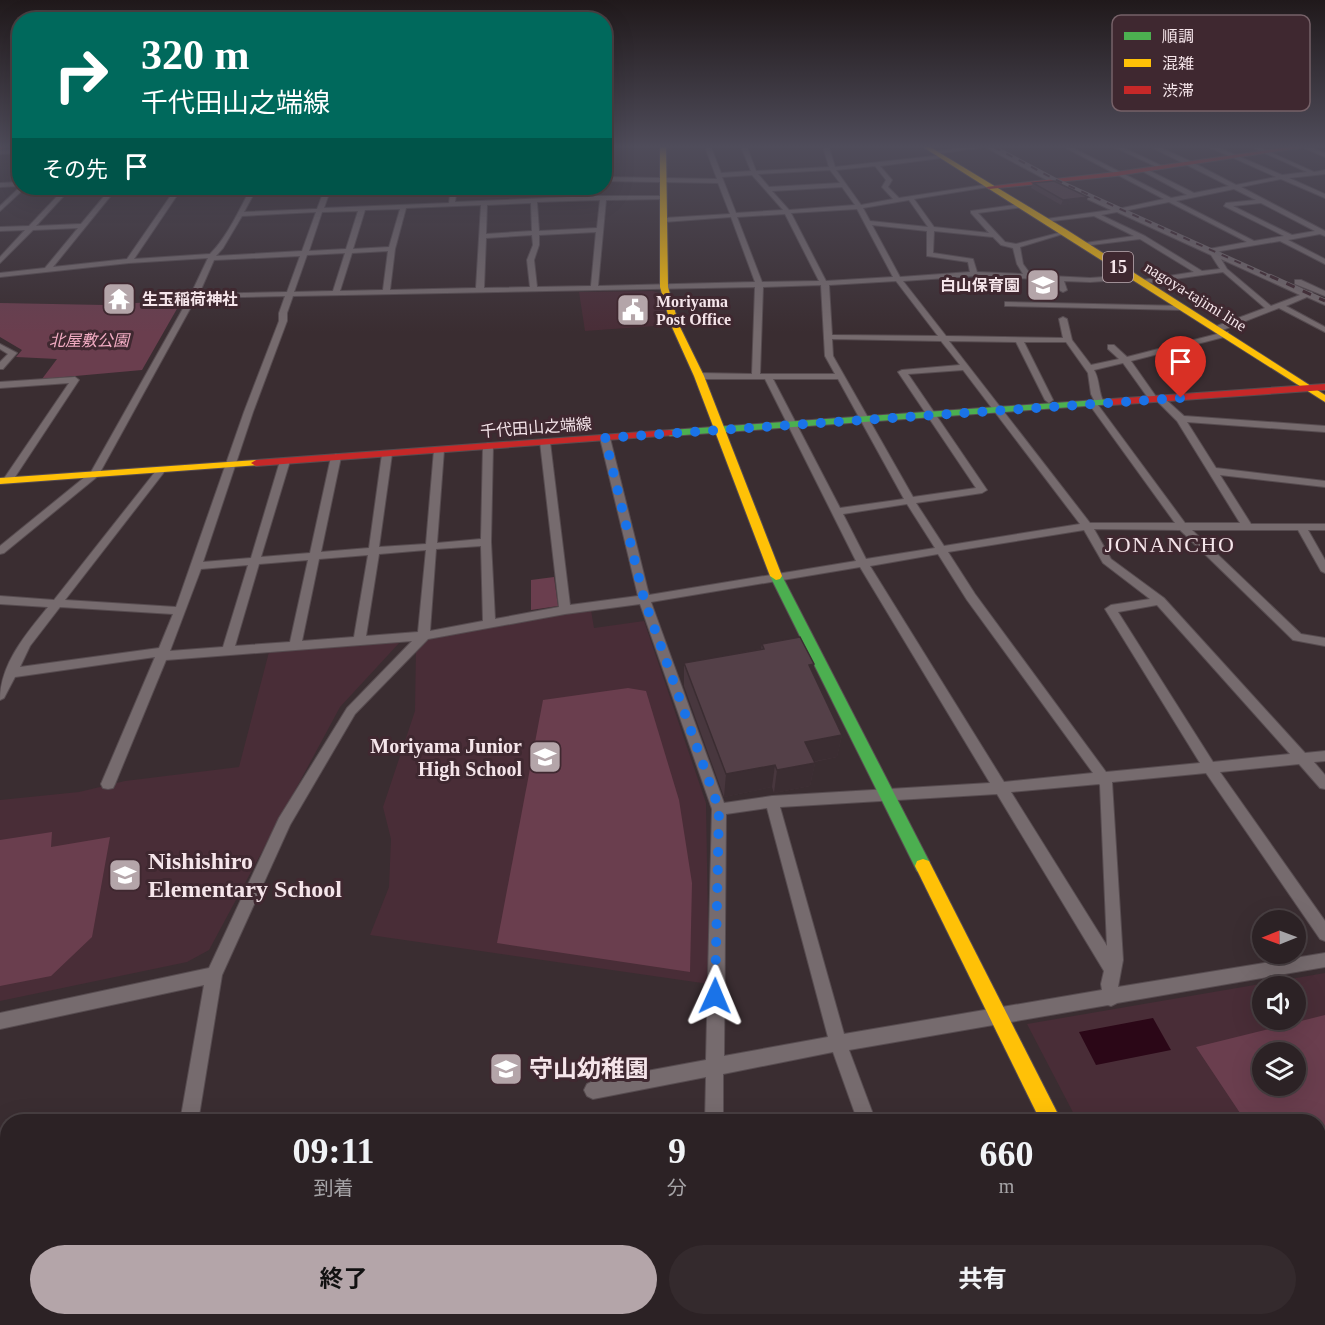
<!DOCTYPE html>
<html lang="ja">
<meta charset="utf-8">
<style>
body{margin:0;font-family:"Times New Roman","Noto Sans JP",serif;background:#342a2d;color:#f1f3f6;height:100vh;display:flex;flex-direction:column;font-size:22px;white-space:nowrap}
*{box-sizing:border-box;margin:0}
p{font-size:20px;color:#a6a4a7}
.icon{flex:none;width:33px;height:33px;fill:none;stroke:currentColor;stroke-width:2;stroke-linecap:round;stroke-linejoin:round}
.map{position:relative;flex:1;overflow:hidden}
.sheet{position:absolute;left:0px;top:1114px;width:1326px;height:212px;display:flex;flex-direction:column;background:#2c2225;border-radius:24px 24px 0 0;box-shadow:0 6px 24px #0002,0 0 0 2px #483f42}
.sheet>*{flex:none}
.banner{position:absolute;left:12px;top:12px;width:600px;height:183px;border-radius:24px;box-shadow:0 6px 24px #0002,0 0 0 2px #483f42;background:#00695c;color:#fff;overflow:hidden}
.needle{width:39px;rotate:269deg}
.tools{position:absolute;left:1252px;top:910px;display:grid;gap:12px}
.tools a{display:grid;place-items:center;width:54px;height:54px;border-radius:50%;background:#2c2225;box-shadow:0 6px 24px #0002,0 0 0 2px #483f42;font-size:30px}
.pin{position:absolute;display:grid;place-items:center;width:51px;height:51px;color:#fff;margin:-62px -26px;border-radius:50% 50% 50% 0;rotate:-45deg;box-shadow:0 0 6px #0007}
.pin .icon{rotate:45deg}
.me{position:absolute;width:66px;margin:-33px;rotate:1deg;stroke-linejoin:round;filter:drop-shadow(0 0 4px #0008)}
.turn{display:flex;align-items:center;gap:21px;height:126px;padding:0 30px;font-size:27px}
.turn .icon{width:78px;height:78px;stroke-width:2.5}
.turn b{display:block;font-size:42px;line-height:51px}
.then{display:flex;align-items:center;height:57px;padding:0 30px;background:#0003;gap:12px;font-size:22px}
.eta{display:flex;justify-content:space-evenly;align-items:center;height:102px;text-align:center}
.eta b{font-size:36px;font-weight:700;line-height:42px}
.cta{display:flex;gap:12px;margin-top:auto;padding:12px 30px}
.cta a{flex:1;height:69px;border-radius:36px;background:#b4a5a9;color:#111;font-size:24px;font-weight:700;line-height:69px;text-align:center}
.cta a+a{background:#342a2d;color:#f1f3f6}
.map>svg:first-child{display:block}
.built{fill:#492d37;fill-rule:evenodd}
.green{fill:#6a3e4e;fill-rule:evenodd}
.water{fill:#2b0717}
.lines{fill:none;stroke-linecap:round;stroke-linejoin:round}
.street-casing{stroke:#574c50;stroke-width:2}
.fast-casing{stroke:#574c50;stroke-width:2}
.slow-casing{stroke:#574c50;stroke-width:2}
.jam-casing{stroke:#574c50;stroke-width:2}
.street{fill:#766b6e;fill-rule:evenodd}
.fast{fill:#4caf50;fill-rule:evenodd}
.slow{fill:#ffc107;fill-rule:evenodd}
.jam{fill:#c62828;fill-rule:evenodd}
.rail-far1-casing{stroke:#72686c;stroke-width:4}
.rail-casing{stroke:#72686c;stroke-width:4.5}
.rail-far1{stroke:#3f2830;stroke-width:2;stroke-dasharray:7;stroke-linecap:butt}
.rail{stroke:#3f2830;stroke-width:3;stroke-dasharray:9;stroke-linecap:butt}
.wall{fill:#48373e}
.shaded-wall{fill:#3b2d32}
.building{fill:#544048;stroke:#3b2d32;stroke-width:1.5}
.route{stroke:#1a73e8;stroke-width:10;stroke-dasharray:0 18}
.labels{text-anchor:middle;stroke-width:6;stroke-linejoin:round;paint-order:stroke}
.far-poi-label{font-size:16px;font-weight:bold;fill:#f5e5ea;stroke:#3f2830;text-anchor:start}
.far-street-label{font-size:16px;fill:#f5e5ea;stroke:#3f2830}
.far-park-label{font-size:16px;font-style:italic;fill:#f3adc4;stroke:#3f2830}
.shield{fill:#3f2830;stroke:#beacb2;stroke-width:1.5}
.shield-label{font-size:18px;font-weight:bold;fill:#f5e5ea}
.poi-label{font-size:20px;font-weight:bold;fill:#f5e5ea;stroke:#3f2830;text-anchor:end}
.quarter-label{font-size:22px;letter-spacing:1.5px;fill:#f5e5ea;stroke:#3f2830}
.near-poi-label{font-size:24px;font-weight:bold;fill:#f5e5ea;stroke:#3f2830;text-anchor:start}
.key{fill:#3f2830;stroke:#766168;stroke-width:1.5}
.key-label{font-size:16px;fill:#f5e5ea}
</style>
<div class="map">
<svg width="1325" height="1325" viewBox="0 0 1325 1325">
<rect width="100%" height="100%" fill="#3a2d31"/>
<g class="built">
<polygon points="653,291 659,293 669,325 585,331 579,292"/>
<polygon points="591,610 594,628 644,621 706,803 709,984 370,935 389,887 391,839 383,807 415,711 416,647 430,636"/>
<polygon points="401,641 340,707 209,950 187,962 0,1001 0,800 79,792 125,781 239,767 269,652"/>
<path d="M1325 973V1325H1185L1181 1319 1318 1318V1122H1078L1027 1024ZM1263 987H1296V1020H1263ZM1263 1053H1296V1086H1263Z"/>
</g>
<g class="green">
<polygon points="182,300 142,370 42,379 57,359 16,357 22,350 0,337 0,303 105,305"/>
<polygon points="554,577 558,606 531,610 531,580"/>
<polygon points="628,688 646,691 679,800 692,883 690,972 497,943 543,700"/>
<polygon points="52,832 51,847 110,837 92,937 51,976 0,986 0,840"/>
<path d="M1325 1015V1243L1319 1233 1318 1122H1246L1196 1047ZM1263 1053H1296V1086H1263Z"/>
</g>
<polygon class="water" points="1153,1018 1171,1050 1096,1065 1079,1032"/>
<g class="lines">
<defs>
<g id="street">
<polygon points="608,147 615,147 604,154 604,149"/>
<path d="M705 147H711L721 173 751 171 741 147H747L756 171 829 167 823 147H829L835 167 943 155 941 158 880 166 892 180 888 187 899 198 990 184 988 187 914 199 934 227 989 233 971 213V211L1021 204 1023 207 978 213 1005 242 1016 244 1066 231V233L1020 247 1023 264 1031 275 1090 278 1134 275 1138 277 1134 279 1090 282 1064 281 1067 290 1063 292 1059 290 1057 280 974 276 903 281 946 336 1063 338 1059 319 1063 317 1067 319 1072 340 1091 365 1119 359 1108 349V345H1114L1127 357 1225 332H1228V336L1131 361 1157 398 1163 397 1184 416 1325 426V432L1187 422 1216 468 1325 481V487L1220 475 1251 524H1325V530H1308L1325 560V573L1321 571 1298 530H1192L1301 634 1325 638V646L1293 640 1180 530 1094 529 1111 559 1164 598 1305 753 1325 751V761L1314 762 1325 775V789L1320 788 1299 764 1220 772 1325 921V941L1320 939 1206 773 1112 782 1123 960 1118 987 1325 953V967L1117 1003 1111 1006 1108 1005 849 1050 876 1122H858L833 1052 723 1074V1122H705L706 1077 593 1099 587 1096 584 1090 587 1084 593 1081 706 1060 712 809 640 604 565 614 428 639 355 714 290 825 222 975 198 1122H180L204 985 0 1029V1013L209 968 279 818 347 708 412 641 166 660 115 784 113 788 108 789 103 788 101 784 155 657 15 677 4 698 0 700C0 664 26 634 48 607L0 604V596L54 600 159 467H165V471L65 600 176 607 244 412 279 321V313L285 296 196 298 98 476 4 553 0 554V546L91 472 190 296 208 258 129 263 0 277V273L45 268 78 228 33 230 0 263V257L25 230 0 231V227L29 226 65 188H71L36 226 81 224 111 188H117L53 267 127 259 176 188H182L134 259 210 254C228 236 239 210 251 188H257L244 212 317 209 325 188H331L324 208 449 203 451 188H457L455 202 595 196H664L666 199 606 200 598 286 755 282 731 217 664 222 661 220 664 218 730 214 718 183 604 181V177L717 179ZM875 166 886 180 882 187 893 199 861 205 836 170ZM830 170 840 183 769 187 758 174ZM752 175 783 210 736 213 722 177ZM842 187 855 205 789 210 772 191ZM600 200 597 228 539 231 537 202ZM909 200 928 227 870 221 863 208ZM531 203 532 231 486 234 487 205ZM481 205 476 288 390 290 395 249 406 208ZM400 209 389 247 353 249 365 210ZM857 209 893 277 826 281 791 213ZM358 211 346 249 309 251 322 212ZM316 212 302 251 216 256 223 248 242 216ZM785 214 819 281 762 282 737 217ZM872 225 927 231V256L968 262 970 272 900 277ZM934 231 993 237 1001 245 1013 248 1017 264 1023 274 977 272 973 259 933 253ZM596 232 591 286 537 287 534 260 539 245V235ZM532 235 533 245 527 260 530 287 484 288 486 238ZM388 251 383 290 340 291 352 253ZM345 253 333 291 294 292 307 255ZM300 256 287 292 199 294 214 260ZM896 281 938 336 832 335 829 285ZM821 285 825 356 835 374H760L763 287ZM755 287 752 374 699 373 695 376 699 379H765L856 561 649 595 610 438 605 435 600 438 638 596 570 605 550 442 545 439 540 442 559 607 495 619 491 542 493 446 488 443 483 446 481 539 437 543 444 450 439 447 434 450 426 544 379 547 392 454 387 451 382 454 369 548 321 552 341 457 336 454 331 457 310 553 261 557 290 461 285 458 280 461 251 558 203 562 253 412 287 321V313L293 296ZM832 339 941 341 960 365 902 370 898 372 976 488 913 497 833 356ZM949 341 1016 342 1045 400 1049 403 1053 400 1024 342H1066L1088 373 1091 394 1095 402 1089 404 1175 523H1090ZM1123 363 1151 402 1157 401 1177 421 1240 523H1185L1098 405 1104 403C1098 392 1100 380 1094 370ZM963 370 1080 524 944 546 916 503 982 493 987 490 908 374ZM773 379H838L904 499 840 508ZM907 504 935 548 866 559 843 514ZM1084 530 1103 563 1150 599 1111 605 1105 609 1200 763 1106 772 975 594 948 552ZM481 546 483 621 430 631 436 549ZM426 550 418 632 366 636 379 554ZM938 554 967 600 1093 773 1004 782 870 566ZM368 555 354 637 302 641 319 559ZM308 560 290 642 235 646 259 564ZM248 565 223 647 170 651 201 569ZM860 567 990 783 772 796 724 803 651 602ZM1157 605 1290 754 1213 762 1118 612ZM60 607 173 614 159 648 20 667 30 646ZM1099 784 1100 785 1107 946 1011 792ZM997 794 1104 971 1101 984 1102 990 844 1034 780 807ZM767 808 828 1037 724 1056 726 814Z"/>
<polygon points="965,147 984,147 935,154 932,152"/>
<polygon points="985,147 992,147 1061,184 1056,185"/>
<path d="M1064 147H1071L1171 198 1187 195 1142 171V169H1146L1194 193 1229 186 1151 147H1159L1192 162 1236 185 1276 177 1209 147H1217L1282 175 1307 172 1251 147H1259L1314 172 1325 170V174L1289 178 1325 194V198L1281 179 1241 187 1325 231V236L1320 234 1288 240 1325 259V264L1280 241 1215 252 1307 292H1312V295L1325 300V305L1307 297 1286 306 1325 327V332L1279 308 1220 331H1214V327L1265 308 1223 272 1140 284V280H1143L1194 272 1140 239 1083 246V244L1085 243 1134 236 1094 216 1044 222 1043 221 1046 219 1111 210 1072 192 1074 189 1118 209 1164 199ZM1234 189 1256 200 1226 203 1224 206 1284 236 1254 241 1176 201ZM1169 202 1247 242 1209 249 1124 211ZM1261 203 1315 231 1292 235 1233 206ZM1117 212 1211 255 1220 269 1202 271 1145 236 1101 215ZM1221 259 1300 295 1271 306 1227 269Z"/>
<polygon points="1114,147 1122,147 1164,167 1159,168"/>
<polygon points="1302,147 1310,147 1325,153 1325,157"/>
<polygon points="20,149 20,153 0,154 0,150"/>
<polygon points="20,182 20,186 0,187 0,183"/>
<polygon points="20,187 25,188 0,211 0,206"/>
<polygon points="1295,280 1301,280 1325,291 1325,296 1295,284"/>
<polygon points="1005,302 1183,306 1187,308 1183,310 1008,306 1005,306"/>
<polygon points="0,344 17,353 3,369 0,369 0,362 8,354 0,349"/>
<polygon points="75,377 79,380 13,480 11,482 5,482 3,480 69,383 0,388 0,382"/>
<polygon points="145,1318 165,1318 164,1325 144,1325"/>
<polygon points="386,1318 417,1318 414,1325 384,1325"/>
<rect x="704" y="1318" width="20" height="7"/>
<polygon points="928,1318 948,1318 950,1325 930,1325"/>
</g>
<g id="fast">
<polygon points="1111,399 1116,402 1114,404 670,436 665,433 670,430"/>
<polygon points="776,572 782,576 929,861 931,866 929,871 923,873 917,871 770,576"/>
</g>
<g id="slow">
<polygon points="660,147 666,147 668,287 679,325 704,376 782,576 780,579 776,580 770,576 694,376 671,325 660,287"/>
<polygon points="923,147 930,147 1067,230 1325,395 1325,402"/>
<polygon points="256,460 260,461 260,465 0,484 0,478"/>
<polygon points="923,859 929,861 1062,1122 1041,1122 915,866 917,861"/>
<polygon points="1141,1318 1164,1318 1166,1325 1143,1325"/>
</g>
<g id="jam">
<polygon points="0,147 6,147 0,150"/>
<polygon points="1289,147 1305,147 1116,176 989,189 986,187 1116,172"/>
<polygon points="1325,384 1325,390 1111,405 1106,402 1111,399"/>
<polygon points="670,430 674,431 674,435 256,466 251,463 256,460"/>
</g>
</defs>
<use href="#street" class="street-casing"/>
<use href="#fast" class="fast-casing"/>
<use href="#slow" class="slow-casing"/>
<use href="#jam" class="jam-casing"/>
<use href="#street" class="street"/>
<use href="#fast" class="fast"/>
<use href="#slow" class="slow"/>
<use href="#jam" class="jam"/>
<defs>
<polyline id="rail-far1" points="994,147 1056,180 1273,278"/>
<polyline id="rail" points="1270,276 1325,301"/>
</defs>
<use href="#rail-far1" class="rail-far1-casing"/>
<use href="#rail" class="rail-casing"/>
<use href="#rail-far1" class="rail-far1"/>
<use href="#rail" class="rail"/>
</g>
<g class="wall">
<polygon points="1033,183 1088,197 1086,201 1061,205 1031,188"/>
<polygon points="762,644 812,673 842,735 837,757 814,762 815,763 810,786 774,793 772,787 724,797 684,686 684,663 761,649"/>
</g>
<g class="shaded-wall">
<polygon points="1088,197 1086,201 1061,205 1063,200"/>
<polygon points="814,664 810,687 809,665"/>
<polygon points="842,735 837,757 801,764 805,742"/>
<polygon points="815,763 810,786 774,793 777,770"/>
<polygon points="775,765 772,787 724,797 726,774"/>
</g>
<g class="building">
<polygon points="1054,181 1088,197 1063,200 1033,183"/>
<polygon points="800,637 814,664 809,665 842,735 805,742 815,763 777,770 775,765 726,774 684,663 764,649 762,644"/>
</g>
<linearGradient id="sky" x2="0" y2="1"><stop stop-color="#20191b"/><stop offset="0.44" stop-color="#4f4c5a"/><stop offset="1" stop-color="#4f4c5a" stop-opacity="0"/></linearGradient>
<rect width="1325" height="333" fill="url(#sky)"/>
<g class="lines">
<polyline class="route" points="715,996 719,809 644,599 605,438 1181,398"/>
</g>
<defs>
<symbol id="school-square" viewBox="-11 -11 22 22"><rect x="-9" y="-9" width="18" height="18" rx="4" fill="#b4a5a9" stroke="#3f2830"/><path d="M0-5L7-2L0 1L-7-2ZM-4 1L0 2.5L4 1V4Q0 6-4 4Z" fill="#fff"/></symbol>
<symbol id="temple-square" viewBox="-11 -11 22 22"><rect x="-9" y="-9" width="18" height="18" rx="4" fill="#b4a5a9" stroke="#3f2830"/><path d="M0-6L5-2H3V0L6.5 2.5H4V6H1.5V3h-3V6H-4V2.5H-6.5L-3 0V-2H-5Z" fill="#fff"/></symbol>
<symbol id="civic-square" viewBox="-11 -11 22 22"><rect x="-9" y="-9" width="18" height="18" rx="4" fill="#b4a5a9" stroke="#3f2830"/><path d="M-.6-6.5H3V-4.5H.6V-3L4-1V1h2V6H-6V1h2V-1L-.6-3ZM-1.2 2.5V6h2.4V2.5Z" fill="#fff"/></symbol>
</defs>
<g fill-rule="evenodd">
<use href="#school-square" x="1024" y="266" width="38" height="38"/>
<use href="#temple-square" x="100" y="280" width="38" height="38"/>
<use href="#civic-square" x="614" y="291" width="38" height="38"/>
<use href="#school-square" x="526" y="738" width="38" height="38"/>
<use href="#school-square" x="106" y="856" width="38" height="38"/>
<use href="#school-square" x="487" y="1050" width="38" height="38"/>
</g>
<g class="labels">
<g class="far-poi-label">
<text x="1020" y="291" text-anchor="end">白山保育園</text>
<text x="142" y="305">生玉稲荷神社</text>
<text x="656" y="307">Moriyama<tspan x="656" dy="18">Post Office</tspan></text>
</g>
<g class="far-street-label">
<text transform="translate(1196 296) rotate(32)" y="6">nagoya-tajimi line</text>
<text transform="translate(536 427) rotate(-4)" y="6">千代田山之端線</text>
</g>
<g class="far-park-label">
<text x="89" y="346">北屋敷公園</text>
</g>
<rect class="shield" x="1103" y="252" width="30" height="30" rx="4.5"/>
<g class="shield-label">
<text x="1118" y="273">15</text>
</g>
<g class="poi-label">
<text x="522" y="753">Moriyama Junior<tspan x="522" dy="23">High School</tspan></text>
</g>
<g class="quarter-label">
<text x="1170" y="552">JONANCHO</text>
</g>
<g class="near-poi-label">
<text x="148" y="869">Nishishiro<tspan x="148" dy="28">Elementary School</tspan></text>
<text x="529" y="1077">守山幼稚園</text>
</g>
</g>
<rect x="1112" y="15" width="198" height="96" rx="9" class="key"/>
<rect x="1124" y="32" width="27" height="8" fill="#4caf50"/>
<rect x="1124" y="59" width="27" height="8" fill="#ffc107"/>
<rect x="1124" y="86" width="27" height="8" fill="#c62828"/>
<g class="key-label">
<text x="1162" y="42">順調</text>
<text x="1162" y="69">混雑</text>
<text x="1162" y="96">渋滞</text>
</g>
</svg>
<div class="tools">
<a><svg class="needle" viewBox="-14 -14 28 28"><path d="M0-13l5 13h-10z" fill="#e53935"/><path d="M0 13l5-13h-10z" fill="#a6a4a7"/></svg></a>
<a><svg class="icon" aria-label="sound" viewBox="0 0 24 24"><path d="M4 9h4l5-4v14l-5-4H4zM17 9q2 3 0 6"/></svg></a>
<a><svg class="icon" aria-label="layers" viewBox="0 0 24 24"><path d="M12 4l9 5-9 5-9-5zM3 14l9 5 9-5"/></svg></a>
</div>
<div class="pin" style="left:1181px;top:398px;background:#d93025"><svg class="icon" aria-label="arrive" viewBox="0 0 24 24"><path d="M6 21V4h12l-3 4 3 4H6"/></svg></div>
<svg class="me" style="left:715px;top:996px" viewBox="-20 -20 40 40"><path d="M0-17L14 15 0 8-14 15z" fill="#1a73e8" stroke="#fff" stroke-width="4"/></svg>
<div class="banner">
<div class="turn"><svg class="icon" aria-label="right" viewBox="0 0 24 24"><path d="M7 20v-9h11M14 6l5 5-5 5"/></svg><div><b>320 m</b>千代田山之端線</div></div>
<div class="then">その先<svg class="icon" aria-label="arrive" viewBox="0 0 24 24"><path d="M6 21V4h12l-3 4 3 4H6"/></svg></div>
</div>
<section class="sheet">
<div class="eta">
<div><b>09:11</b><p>到着</p></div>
<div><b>9</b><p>分</p></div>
<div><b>660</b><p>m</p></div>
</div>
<div class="cta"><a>終了</a><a>共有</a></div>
</section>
</div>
